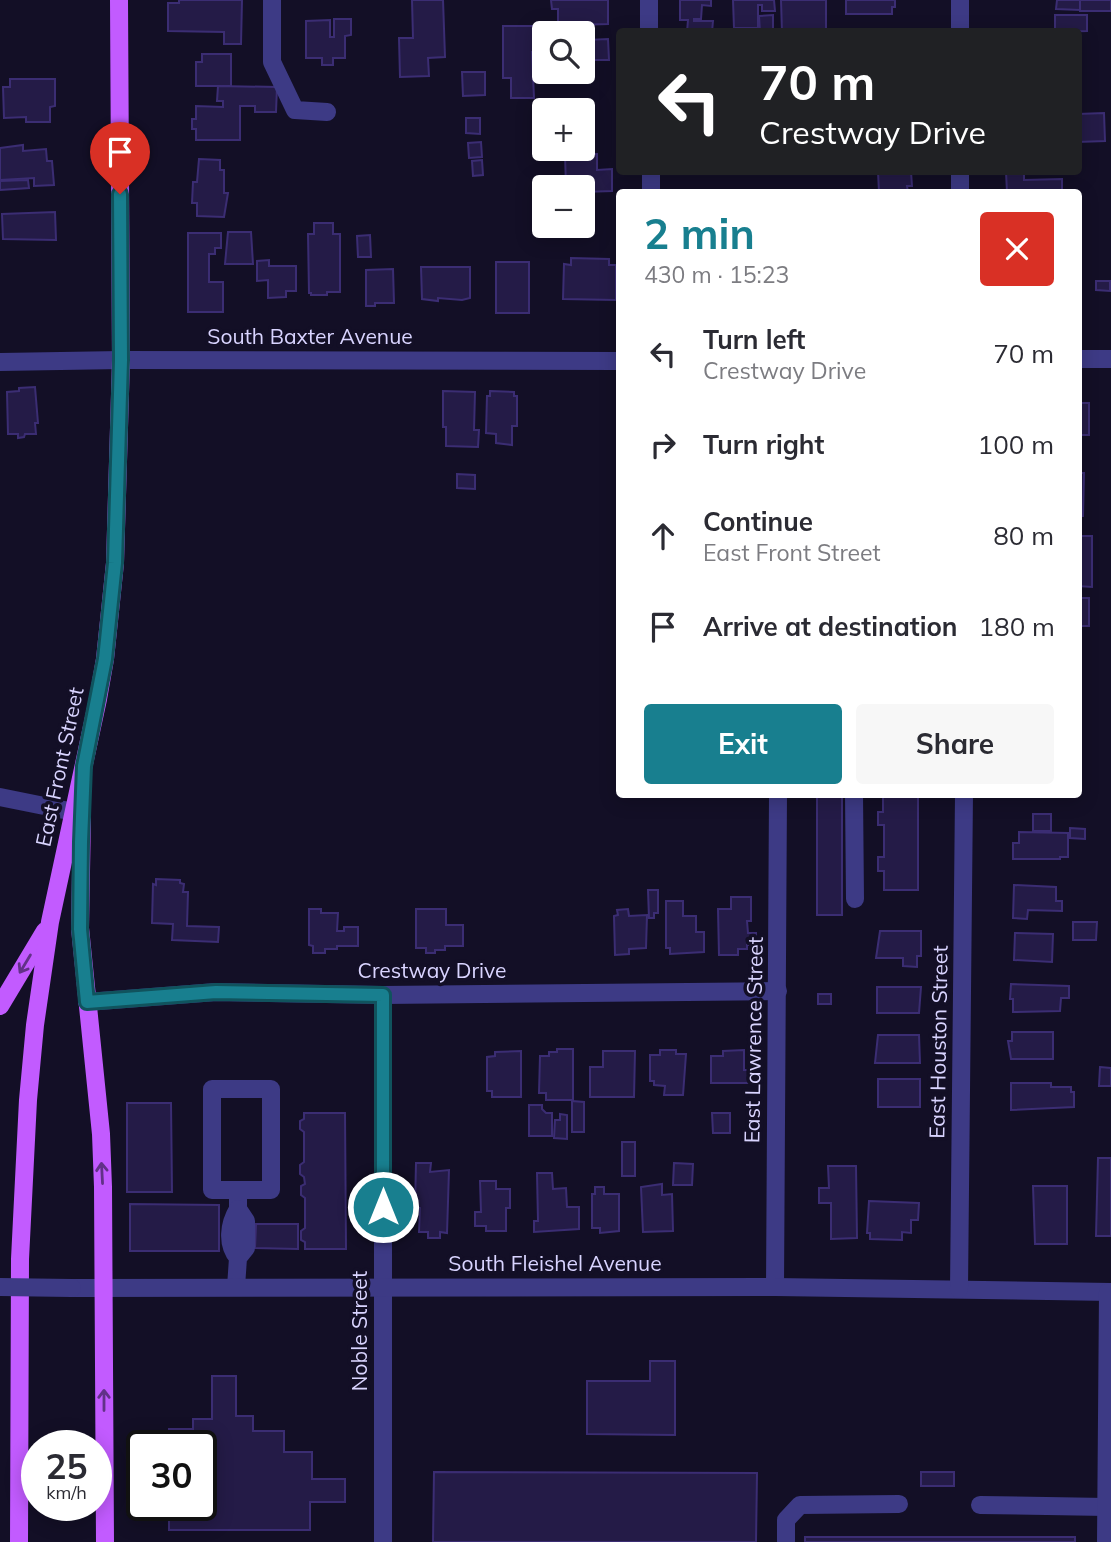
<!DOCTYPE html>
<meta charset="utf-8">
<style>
body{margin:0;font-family:Mulish,sans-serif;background:#f7f7f7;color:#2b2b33;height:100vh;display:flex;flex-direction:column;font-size:26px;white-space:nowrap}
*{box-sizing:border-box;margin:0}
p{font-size:23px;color:#7c7c81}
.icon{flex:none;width:38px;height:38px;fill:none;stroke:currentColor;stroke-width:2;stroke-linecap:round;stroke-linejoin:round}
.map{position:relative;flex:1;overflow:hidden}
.drawer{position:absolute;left:616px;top:189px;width:466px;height:609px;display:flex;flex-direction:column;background:#fff;border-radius:7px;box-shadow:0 4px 18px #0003}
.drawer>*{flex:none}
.top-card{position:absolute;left:616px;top:28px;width:466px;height:147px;border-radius:7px;box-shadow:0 4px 18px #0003;background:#202124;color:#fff;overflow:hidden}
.controls{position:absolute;left:532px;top:21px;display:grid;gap:14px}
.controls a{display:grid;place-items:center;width:63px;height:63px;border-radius:7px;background:#fff;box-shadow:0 4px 18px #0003;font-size:35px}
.speed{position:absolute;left:21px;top:1430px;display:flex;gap:14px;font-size:35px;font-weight:700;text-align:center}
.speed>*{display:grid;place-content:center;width:91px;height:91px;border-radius:50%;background:#fff;box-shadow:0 4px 18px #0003;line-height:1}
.speed small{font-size:18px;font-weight:400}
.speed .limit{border:4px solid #111;border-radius:10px;background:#fff;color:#111}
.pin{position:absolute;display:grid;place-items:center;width:60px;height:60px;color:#fff;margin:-72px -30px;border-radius:50% 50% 50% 0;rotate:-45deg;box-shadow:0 0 7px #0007}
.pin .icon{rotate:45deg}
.me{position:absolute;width:77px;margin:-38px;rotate:0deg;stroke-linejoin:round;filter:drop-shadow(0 0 5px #0008)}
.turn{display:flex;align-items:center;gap:24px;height:147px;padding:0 28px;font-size:32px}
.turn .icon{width:91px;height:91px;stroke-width:2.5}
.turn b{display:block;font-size:49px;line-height:60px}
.round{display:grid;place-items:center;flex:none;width:74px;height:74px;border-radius:7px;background:#f7f7f7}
.head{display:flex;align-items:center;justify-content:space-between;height:119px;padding:0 28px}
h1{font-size:42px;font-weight:700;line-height:52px;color:#187f8f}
.cta{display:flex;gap:14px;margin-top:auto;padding:14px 28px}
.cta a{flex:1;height:80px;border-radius:7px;background:#187f8f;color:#fff;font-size:28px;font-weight:700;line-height:80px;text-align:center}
.cta a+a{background:#f7f7f7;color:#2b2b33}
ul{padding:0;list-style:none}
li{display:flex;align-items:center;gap:21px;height:91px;padding:0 28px}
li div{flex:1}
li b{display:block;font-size:26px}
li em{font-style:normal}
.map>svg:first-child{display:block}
.building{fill:#241b47;stroke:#3b2d73;stroke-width:2}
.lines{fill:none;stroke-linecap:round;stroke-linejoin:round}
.minor{stroke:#3d3a85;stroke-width:18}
.major{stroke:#c25bff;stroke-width:18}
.minor-bridge{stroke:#3d3a85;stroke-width:18}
.oneway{stroke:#623188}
.route-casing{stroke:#10535d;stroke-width:18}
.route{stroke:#187f8f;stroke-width:12}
.labels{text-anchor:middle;stroke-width:7;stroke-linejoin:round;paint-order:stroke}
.street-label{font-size:21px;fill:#d9d4ff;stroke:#130f26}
</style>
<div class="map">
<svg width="1111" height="1542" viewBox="0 0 1111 1542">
<rect width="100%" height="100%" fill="#130f26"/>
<g class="building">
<polygon points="179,0 242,0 241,44 224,44 224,32 168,31 168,3 179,3"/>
<polygon points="412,0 443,0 445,57 428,58 429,76 400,77 399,38 413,38"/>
<polygon points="551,0 608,0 608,24 574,25 574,33 565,33 565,25 558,25 558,9 552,9"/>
<polygon points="680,0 711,0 711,6 702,5 701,19 694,19 694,21 713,21 712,32 687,32 688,20 680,20"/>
<polygon points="733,0 774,0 775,11 762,11 762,5 758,5 758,28 734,28"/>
<polygon points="781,0 826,0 826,32 782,32"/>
<polygon points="846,0 895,0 895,7 892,7 892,14 846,14"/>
<polygon points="1057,0 1080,0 1080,10 1056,9"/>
<rect x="1080" y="0" width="31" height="11"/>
<polygon points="773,15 773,32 760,32 759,16"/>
<polygon points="1055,15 1087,15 1087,31 1055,32"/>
<polygon points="334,19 351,19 351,35 345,36 345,58 333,58 333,65 322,65 322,58 306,58 306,21 330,20 330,37 334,37"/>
<polygon points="503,26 540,26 540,52 532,52 534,98 511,98 511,78 503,78"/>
<polygon points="583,35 586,35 587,40 608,39 609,60 583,60"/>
<polygon points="202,54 231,54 231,86 196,86 196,62 202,62"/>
<polygon points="462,72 485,72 485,95 463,96"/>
<polygon points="10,79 55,79 55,106 50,107 50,122 26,122 26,117 4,118 3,87 10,87"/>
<polygon points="218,86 277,87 276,112 255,112 255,106 240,106 240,140 196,140 196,129 192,129 192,119 196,119 196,106 223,107 223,101 217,101"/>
<polygon points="1104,113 1105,141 1078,142 1078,114"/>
<polygon points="466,118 480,118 480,134 466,133"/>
<polygon points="481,142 482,157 469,158 468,143"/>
<polygon points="23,145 23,151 46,149 47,161 52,161 54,185 34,186 34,178 0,180 0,148"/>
<polygon points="597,154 597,170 612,169 612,191 583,192 583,187 566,187 565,155"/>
<polygon points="199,159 220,160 220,170 224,170 224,193 228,193 224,217 197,216 197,203 192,203 193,182 197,182"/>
<polygon points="482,160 483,175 473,176 472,161"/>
<polygon points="878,172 911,172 912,186 907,186 908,192 879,192"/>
<polygon points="1006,172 1024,172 1024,180 1062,179 1062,192 1007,192"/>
<polygon points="28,180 29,188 0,190 0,181"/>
<polygon points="534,200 544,200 544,222 540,222 540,212 534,212"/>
<polygon points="55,212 56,240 3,239 2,214"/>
<polygon points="314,223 333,223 333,234 340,234 340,292 327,292 327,295 311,295 311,293 309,293 308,234 314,234"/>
<polygon points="228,232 251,232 253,264 225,264"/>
<polygon points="188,233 221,233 221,248 215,248 215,254 209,254 209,282 223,282 223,312 188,312"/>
<polygon points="370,235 371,257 358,257 357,236"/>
<polygon points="571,258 609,259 609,265 616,265 616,300 563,299 564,264 571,265"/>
<polygon points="269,260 269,266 296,266 296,291 286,291 286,297 268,298 268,280 257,281 257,261"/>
<rect x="496" y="262" width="33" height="51"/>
<polygon points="421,267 470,267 470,298 462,300 438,298 438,301 422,299"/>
<polygon points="393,269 394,303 375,303 375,306 366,306 366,270"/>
<polygon points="1096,281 1110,281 1110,291 1096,290"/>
<polygon points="35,387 38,423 35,423 36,434 25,434 24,437 18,438 18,434 8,434 7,392 19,391 19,388"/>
<polygon points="443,391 475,392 474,430 479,430 478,447 446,446 446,427 443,427"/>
<polygon points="490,391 514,392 514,396 517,396 517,426 512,426 512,445 496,443 496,434 486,433 487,396 490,396"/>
<rect x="1078" y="403" width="11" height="32"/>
<polygon points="1078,473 1084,473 1083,516 1078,516"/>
<polygon points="457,474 475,475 475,489 457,488"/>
<polygon points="1078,536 1092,536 1092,587 1078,586"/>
<rect x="1078" y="598" width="11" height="28"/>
<rect x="817" y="794" width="25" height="121"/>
<polygon points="883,794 918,794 918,890 884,890 884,871 878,871 878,857 884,857 884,825 878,825 878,812 883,812"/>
<rect x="1033" y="814" width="18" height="17"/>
<polygon points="1070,828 1085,829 1085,839 1070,838"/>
<polygon points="1019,832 1068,833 1068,857 1060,857 1060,859 1013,859 1013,843 1019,843"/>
<polygon points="156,879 180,880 180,883 184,884 183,892 188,892 187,926 219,927 218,942 172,940 173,924 152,923 153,884 156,885"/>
<polygon points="1014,885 1056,887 1056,901 1062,901 1062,911 1028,910 1027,919 1013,918"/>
<polygon points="648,890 658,890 658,913 654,913 654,918 649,918"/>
<polygon points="731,897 751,897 751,921 747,921 748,933 756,933 756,945 747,945 747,949 738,949 738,955 719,955 718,909 731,909"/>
<polygon points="666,901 683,901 683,916 696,916 696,932 704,932 704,952 670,954 670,948 666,948"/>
<polygon points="309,909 321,909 321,913 338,913 337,931 344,931 344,927 358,927 358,946 337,946 337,949 325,949 325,953 313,953 313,946 309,945"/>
<polygon points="416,909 446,909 446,925 463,925 463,946 445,946 445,950 435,950 435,953 426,953 426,948 416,948"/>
<polygon points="628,909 629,916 647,915 646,948 629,949 629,954 615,955 614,916 618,915 617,910"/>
<polygon points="1073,922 1097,922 1096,940 1073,940"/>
<polygon points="880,931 921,931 921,956 917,956 917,967 903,966 903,958 876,958"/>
<polygon points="1015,933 1053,934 1052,962 1014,960"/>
<polygon points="1011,984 1069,986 1069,998 1061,998 1060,1011 1013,1012 1013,999 1010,999"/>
<polygon points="877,987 921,987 919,1013 877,1013"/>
<rect x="818" y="994" width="13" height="10"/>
<polygon points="1012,1032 1053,1032 1053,1059 1011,1059 1008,1041 1012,1041"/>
<polygon points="878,1035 919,1035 920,1063 875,1063"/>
<polygon points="557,1049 573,1049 573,1100 546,1100 546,1093 539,1093 540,1056 549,1056 549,1052 557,1052"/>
<polygon points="660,1050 676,1050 676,1054 686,1054 683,1095 664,1095 665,1086 654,1085 654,1081 650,1081 650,1055 660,1055"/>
<polygon points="744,1050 744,1070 748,1070 748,1083 711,1083 711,1056 723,1056 723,1051"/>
<polygon points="521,1051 521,1097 492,1097 492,1091 487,1091 487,1057 495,1056 495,1052"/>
<polygon points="603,1051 635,1051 634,1097 590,1097 590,1067 603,1067"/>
<polygon points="1100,1067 1111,1068 1111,1086 1099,1086"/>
<rect x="878" y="1079" width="42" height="28"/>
<polygon points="1011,1083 1051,1083 1051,1087 1071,1087 1071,1092 1074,1092 1074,1107 1011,1110"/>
<polygon points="572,1101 584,1102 584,1132 572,1132"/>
<polygon points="127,1103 171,1103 172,1192 127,1192"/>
<polygon points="529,1105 542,1105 542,1109 546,1113 552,1113 552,1136 529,1136"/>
<polygon points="304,1113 345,1113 346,1249 305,1249 305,1242 301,1240 301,1231 305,1228 305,1198 301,1195 301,1186 305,1184 304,1177 300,1174 300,1165 304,1162 304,1132 300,1129 300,1121 304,1119"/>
<polygon points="712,1113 730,1113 730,1133 713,1133"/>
<polygon points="560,1114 567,1115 567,1139 554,1138 555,1120 560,1120"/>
<rect x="622" y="1142" width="13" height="34"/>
<polygon points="1098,1158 1111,1158 1111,1236 1096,1236"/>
<polygon points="416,1163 431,1163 430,1172 449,1170 447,1233 440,1232 440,1238 428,1238 428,1232 419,1232 420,1208 415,1207"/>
<polygon points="674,1163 693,1164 692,1185 673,1185"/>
<polygon points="828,1166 856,1166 857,1238 831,1239 831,1203 819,1203 819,1188 829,1188"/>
<polygon points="537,1173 552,1173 553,1189 566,1188 567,1207 579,1207 579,1229 534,1232 534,1221 538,1221"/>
<polygon points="480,1181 496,1181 496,1189 510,1189 510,1208 506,1208 506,1231 486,1231 486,1226 475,1226 475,1212 481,1212"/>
<polygon points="662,1184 662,1195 672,1194 673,1231 643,1232 641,1187"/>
<polygon points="1033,1186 1067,1186 1067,1244 1035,1244"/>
<polygon points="595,1187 604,1187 604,1194 619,1194 619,1231 600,1233 600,1228 592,1228 592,1194 595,1194"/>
<polygon points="869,1201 919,1203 918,1220 911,1220 911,1233 902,1232 902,1240 870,1239 870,1233 867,1233"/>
<polygon points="130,1204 219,1205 219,1251 130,1251"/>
<polygon points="256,1224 298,1224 298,1249 255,1248"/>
<polygon points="650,1361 675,1361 675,1435 587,1434 587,1381 650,1381"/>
<polygon points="212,1376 236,1376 236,1416 253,1416 253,1431 284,1431 284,1452 312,1452 312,1479 345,1479 345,1502 310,1502 310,1530 169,1530 169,1505 201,1505 201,1446 169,1446 169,1429 193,1429 193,1419 212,1419"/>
<polygon points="434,1472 757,1473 756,1542 433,1542"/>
<rect x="921" y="1472" width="33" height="14"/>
<rect x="805" y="1537" width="270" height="5"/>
</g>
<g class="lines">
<g class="minor">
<polyline points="272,0 272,62 295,110 327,112"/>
<polyline points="649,0 649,32"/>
<polyline points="960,32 960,0"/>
<polyline points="651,172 651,192"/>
<polyline points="960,192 960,172"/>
<polyline points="1078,359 1111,359"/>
<polyline points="0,362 121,360 620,361"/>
<polyline points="854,794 855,899"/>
<polyline points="0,797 74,812"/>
<polyline points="383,995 383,1542"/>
<polyline points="87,1002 216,992 383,995 778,991"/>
<polyline points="238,1209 238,1190 212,1190 212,1089 271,1089 271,1190 238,1190"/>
<path d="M236 1287 238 1258 246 1248V1221L238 1209C229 1224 226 1244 238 1258"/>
<polyline points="775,1287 778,794"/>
<polyline points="72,1288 775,1287 1111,1292"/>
<polyline points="959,1289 964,794"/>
<polyline points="980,1505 1107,1507"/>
<polyline points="786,1542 786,1520 800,1505 899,1504"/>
<polyline points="1106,1542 1108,1292"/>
</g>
<g class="major">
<polyline points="82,815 80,928 101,1134 103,1187 105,1542"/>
<polyline points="0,1006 45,931"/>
<polyline points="19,1542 20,1259 28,1100 35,1025 50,922 98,699 105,659 115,563 121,360 119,0"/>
</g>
<polyline class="minor-bridge" points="0,1287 72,1288"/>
</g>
<defs><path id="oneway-shaft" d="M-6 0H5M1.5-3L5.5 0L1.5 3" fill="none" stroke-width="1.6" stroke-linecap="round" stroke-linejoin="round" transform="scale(1.75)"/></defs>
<g class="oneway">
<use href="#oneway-shaft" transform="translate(25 964) rotate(121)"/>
<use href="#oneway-shaft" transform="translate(102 1173) rotate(-93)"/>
<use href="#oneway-shaft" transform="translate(104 1400) rotate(-90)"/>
</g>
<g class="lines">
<defs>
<polyline id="route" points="120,194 121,360 115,563 105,659 84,766 81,842 80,929 87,1002 216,992 383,995 383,1207"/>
</defs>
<use href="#route" class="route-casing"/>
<use href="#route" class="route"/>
</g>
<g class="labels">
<g class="street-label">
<text x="310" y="344">South Baxter Avenue</text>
<text transform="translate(60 767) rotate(-78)" y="7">East Front Street</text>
<text x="432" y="978">Crestway Drive</text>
<text transform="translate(754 1040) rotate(-89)" y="7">East Lawrence Street</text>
<text transform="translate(939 1042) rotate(-89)" y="7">East Houston Street</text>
<text x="555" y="1271">South Fleishel Avenue</text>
<text transform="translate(360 1331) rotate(-90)" y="7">Noble Street</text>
</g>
</g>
</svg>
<div class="controls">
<a><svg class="icon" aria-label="search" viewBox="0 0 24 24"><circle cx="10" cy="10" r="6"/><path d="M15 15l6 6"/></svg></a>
<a>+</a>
<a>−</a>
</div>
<div class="speed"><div>25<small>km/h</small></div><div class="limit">30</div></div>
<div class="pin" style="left:120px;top:194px;background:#d93025"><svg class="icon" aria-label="arrive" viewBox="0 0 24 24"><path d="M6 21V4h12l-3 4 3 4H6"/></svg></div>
<svg class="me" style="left:383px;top:1207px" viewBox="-20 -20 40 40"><circle r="17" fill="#187f8f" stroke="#fff" stroke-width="3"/><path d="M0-11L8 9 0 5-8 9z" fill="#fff"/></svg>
<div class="top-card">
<div class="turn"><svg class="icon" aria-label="left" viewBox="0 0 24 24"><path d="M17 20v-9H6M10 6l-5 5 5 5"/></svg><div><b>70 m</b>Crestway Drive</div></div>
</div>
<section class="drawer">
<div class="head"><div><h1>2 min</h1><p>430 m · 15:23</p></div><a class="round" style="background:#d93025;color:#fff"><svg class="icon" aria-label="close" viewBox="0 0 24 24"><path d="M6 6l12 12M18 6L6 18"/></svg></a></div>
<ul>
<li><svg class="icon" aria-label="left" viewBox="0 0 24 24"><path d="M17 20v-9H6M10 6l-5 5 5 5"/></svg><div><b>Turn left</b><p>Crestway Drive</p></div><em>70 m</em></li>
<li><svg class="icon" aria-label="right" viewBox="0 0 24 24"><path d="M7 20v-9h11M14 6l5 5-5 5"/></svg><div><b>Turn right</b></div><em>100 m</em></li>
<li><svg class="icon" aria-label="ahead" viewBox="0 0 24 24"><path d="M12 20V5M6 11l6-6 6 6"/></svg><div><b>Continue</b><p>East Front Street</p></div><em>80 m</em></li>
<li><svg class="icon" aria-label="arrive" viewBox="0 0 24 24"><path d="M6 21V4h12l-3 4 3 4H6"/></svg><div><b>Arrive at destination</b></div><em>180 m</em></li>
</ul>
<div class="cta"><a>Exit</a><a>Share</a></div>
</section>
</div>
